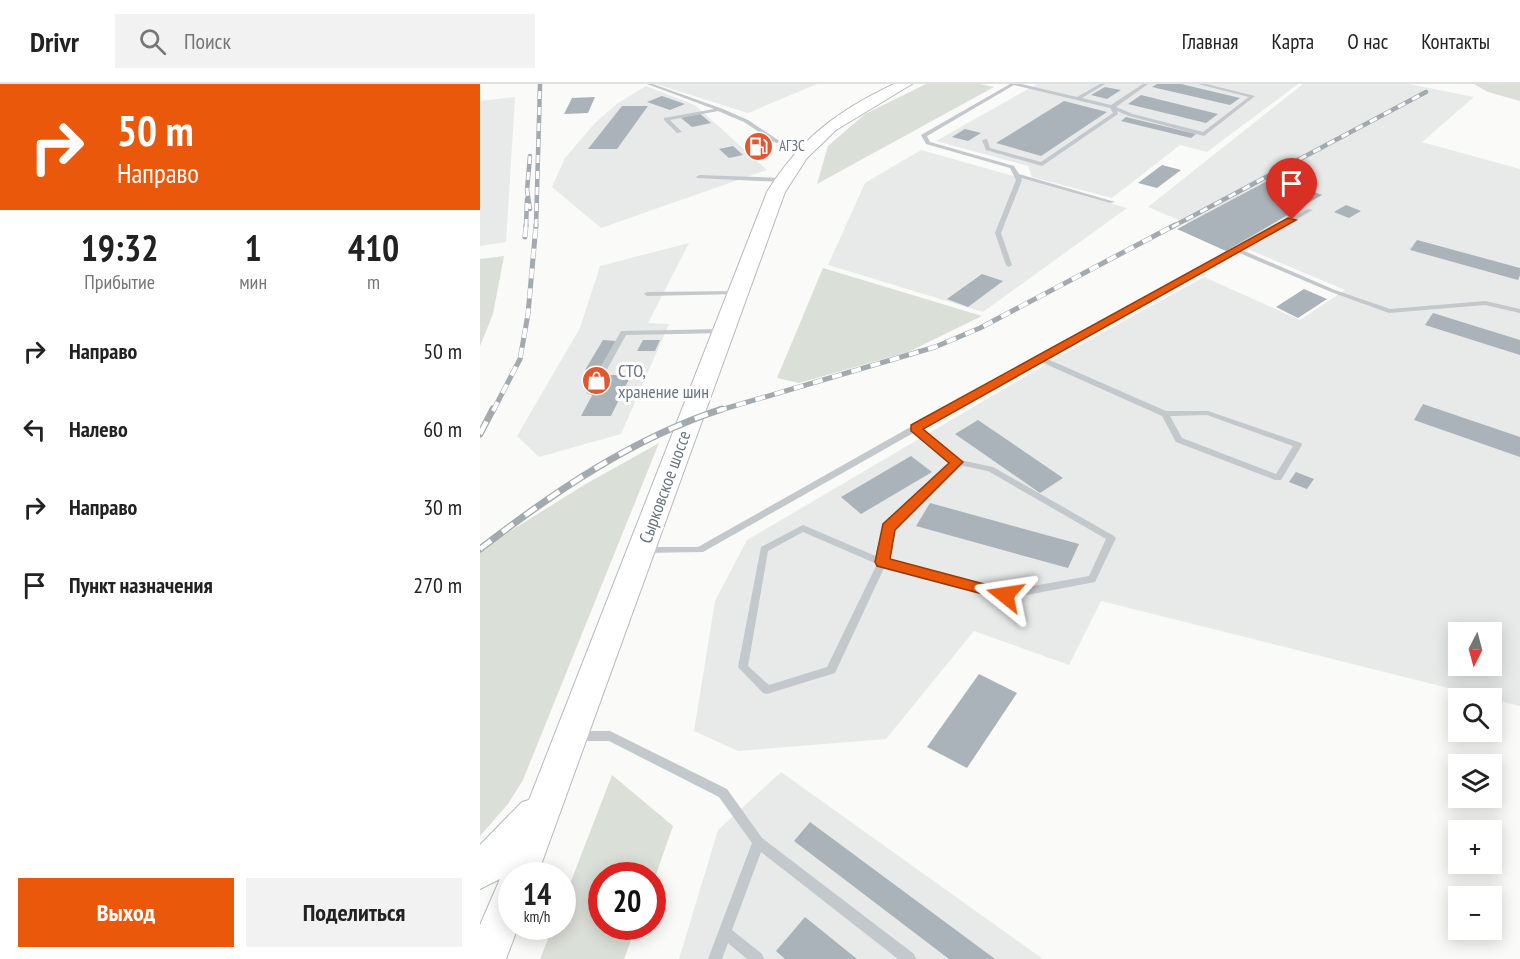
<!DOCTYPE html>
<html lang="ru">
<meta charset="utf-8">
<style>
body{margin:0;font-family:"PT Sans Narrow",sans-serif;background:#f2f2f2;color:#222;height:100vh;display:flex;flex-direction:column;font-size:22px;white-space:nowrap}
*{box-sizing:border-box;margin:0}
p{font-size:20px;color:#767676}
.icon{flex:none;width:33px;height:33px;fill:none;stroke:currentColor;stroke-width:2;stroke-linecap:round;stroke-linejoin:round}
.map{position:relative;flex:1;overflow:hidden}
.details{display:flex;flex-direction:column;background:#fff;width:480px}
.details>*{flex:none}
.hud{background:#ea580c;color:#fff;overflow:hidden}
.needle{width:39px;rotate:186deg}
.tools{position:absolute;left:968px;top:538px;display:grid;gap:12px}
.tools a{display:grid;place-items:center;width:54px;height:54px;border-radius:0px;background:#fff;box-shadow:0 3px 15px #0003;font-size:30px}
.speed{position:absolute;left:18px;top:778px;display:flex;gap:12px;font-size:30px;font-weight:700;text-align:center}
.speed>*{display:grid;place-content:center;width:78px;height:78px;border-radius:50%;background:#fff;box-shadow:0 3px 15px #0003;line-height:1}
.speed small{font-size:15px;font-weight:400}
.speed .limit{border:9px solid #d22;background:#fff;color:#111}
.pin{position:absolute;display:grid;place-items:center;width:51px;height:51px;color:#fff;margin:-62px -26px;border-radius:50% 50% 50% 0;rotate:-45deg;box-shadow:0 0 6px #0007}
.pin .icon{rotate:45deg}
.me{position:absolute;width:66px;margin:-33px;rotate:285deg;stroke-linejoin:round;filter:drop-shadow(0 0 4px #0008)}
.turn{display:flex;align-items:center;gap:21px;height:126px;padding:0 18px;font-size:27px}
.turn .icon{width:78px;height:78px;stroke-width:2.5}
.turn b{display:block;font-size:42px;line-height:51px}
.eta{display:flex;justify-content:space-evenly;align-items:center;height:102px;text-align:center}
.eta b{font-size:36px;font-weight:600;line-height:42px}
.action{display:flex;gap:12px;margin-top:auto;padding:12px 18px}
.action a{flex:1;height:69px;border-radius:0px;background:#ea580c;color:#fff;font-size:24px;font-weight:600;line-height:69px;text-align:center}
.action a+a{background:#f2f2f2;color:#222}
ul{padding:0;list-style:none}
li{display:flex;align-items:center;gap:18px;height:78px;padding:0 18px}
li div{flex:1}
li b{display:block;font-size:22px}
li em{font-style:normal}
header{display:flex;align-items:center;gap:36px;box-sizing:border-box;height:84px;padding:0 30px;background:#fff;border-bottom:2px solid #e0e0e0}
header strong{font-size:28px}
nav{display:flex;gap:33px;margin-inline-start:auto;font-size:21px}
.search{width:420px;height:54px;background:#f2f2f2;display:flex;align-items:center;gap:15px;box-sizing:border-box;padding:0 21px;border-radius:0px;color:#767676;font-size:22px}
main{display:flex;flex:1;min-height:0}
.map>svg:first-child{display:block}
.built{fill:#e8e9e9;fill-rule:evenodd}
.green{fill:#dadfd7}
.building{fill:#aab3b9}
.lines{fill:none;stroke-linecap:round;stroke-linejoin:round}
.primary-casing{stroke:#b5babe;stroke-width:2}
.lane{fill:#c3c8cc;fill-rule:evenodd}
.primary{fill:#fff;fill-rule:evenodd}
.rail-far2-casing{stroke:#a2aab0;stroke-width:4.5}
.rail-far1-casing{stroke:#a2aab0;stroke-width:5}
.rail-casing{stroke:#a2aab0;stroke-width:7}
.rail-far2{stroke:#fff;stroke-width:3;stroke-dasharray:8;stroke-linecap:butt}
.rail-far1{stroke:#fff;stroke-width:4;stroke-dasharray:10;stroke-linecap:butt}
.rail{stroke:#fff;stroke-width:4.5;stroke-dasharray:14;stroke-linecap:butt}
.route{fill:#ea580c;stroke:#983908;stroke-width:1.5}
.labels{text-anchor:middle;stroke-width:6;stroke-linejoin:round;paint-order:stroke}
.far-poi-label{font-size:15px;fill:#657683;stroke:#fff;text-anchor:start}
.poi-label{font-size:18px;fill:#657683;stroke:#fff;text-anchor:start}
.street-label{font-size:18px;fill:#657683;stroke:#fff}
</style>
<header>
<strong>Drivr</strong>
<div class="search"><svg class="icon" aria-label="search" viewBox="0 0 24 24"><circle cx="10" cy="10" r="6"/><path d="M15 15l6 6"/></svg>Поиск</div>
<nav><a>Главная</a><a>Карта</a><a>О нас</a><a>Контакты</a></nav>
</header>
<main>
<section class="details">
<div class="hud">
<div class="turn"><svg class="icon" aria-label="right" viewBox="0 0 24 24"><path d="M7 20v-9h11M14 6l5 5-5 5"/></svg><div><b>50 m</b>Направо</div></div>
</div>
<div class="eta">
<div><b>19:32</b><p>Прибытие</p></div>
<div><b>1</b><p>мин</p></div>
<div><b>410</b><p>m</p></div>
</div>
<ul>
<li><svg class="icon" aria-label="right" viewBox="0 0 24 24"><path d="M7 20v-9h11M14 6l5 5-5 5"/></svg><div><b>Направо</b></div><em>50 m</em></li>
<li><svg class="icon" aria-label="left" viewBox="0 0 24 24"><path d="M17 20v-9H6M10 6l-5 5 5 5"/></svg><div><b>Налево</b></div><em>60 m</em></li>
<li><svg class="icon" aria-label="right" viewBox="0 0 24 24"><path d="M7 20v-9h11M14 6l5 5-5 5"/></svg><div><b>Направо</b></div><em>30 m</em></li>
<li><svg class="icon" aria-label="arrive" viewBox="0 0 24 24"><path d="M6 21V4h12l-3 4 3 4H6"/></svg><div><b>Пункт назначения</b></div><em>270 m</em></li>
</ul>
<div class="action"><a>Выход</a><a>Поделиться</a></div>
</section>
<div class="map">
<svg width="1040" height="875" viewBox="0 0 1040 875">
<rect width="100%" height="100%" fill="#fafaf8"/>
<g class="built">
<polygon points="176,0 337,0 268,29"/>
<polygon points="557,0 818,0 727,68 700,61 632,114 552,93 548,82 456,57"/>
<path d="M823 0H929L994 13 942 58 1040 85V622L621 517 589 581 494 547 406 655 258 667 214 647 235 517 267 456 582 271 724 193 820 236 865 206 668 123ZM978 549H1011V582H978Z"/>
<polygon points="166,2 215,21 287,86 121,144 72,103 85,74 115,39 138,19"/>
<polygon points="35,13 26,158 0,162 0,17"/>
<polygon points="441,66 647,124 503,228 348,181 385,99"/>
<polygon points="209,159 168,239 189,240 141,350 59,373 37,352 100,244 120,182"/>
<polygon points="301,688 563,875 199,875 238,746"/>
</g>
<g class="green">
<polygon points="446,0 500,0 514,3 337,100 348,62 385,30"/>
<polygon points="994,0 1040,0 1040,17 1008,8"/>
<polygon points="24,172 13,230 0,262 0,175"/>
<polygon points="343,184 502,232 428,268 319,299 297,294"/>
<polygon points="179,359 43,696 28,720 0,752 0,466 104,401"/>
<polygon points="132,691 193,742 173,799 172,792 122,792 122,843 156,843 144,875 60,875 73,843 82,843 83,818"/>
</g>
<g class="building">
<polygon points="677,0 701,0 760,14 750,21 672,3"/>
<polygon points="625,3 641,6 627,15 611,11"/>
<polygon points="661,11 738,30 726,39 648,20"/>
<polygon points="182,12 205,20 190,26 167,18"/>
<polygon points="115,13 108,29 84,30 92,14"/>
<polygon points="584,17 627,28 561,72 516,59"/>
<polygon points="142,22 168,22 137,65 108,65"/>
<polygon points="219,29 231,39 212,43 201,34"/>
<polygon points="646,33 716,50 711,54 641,37"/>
<polygon points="485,45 501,49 488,57 472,53"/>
<polygon points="278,55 290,65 277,68 264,59"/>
<polygon points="253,62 263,71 249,74 239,65"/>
<polygon points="682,81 701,86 677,104 658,99"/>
<polygon points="795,93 842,111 746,167 697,145"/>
<polygon points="866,121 881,127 869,134 854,128"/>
<polygon points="937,156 1040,184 1040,191 1038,196 930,166"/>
<polygon points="502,190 523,197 488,223 467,215"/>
<polygon points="824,205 847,215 818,234 796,223"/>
<polygon points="953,229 1040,256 1040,271 945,241"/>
<polygon points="123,256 136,257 119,286 105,286"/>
<polygon points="163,256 180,256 175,267 157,267"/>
<polygon points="123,291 151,291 131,332 101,332"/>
<polygon points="943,320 1040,353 1040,373 934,336"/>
<polygon points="498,336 583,394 560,409 475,350"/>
<polygon points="431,372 452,388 381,430 361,413"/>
<polygon points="816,388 834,395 827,405 809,398"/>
<polygon points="450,419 599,460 588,484 436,442"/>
<polygon points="499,590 537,609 487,684 447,663"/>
<polygon points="330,738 515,875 469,875 314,757"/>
<polygon points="325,833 377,875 305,875 296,867"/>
</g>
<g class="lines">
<defs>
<path id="primary" d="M414 0H432L356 46 327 74 305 108 57 792H32V843H38L26 875H0V841L20 795 0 805V761L42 718 49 716 287 108C321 54 357 27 414 0Z"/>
</defs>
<use href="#primary" class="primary-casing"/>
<g class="lane">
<polygon points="167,0 173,0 243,25 268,36 298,56 327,65 324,67 294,58 264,38 238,27 190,36 202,48 197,49 184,36 184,34 234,25"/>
<polygon points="530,0 541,0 597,13 620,0 625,0 602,14 631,21 663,0 668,0 636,23 653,30 723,48 769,13 718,0 726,0 775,12 724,52 649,32 637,27 638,30 562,82 506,66 502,56 507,55 510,64 561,78 633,29 630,24 534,1 447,52 450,58 534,82 539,90 635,118 630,119 541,94 542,96 521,149 532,181 529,183 526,181 515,149 536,96 530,84 446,60 441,51"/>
<polygon points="219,91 302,94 305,96 302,98 217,94 216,93"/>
<path d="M828 125 833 126 762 166 855 206 910 225 1005 217 1040 225V229L1005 221 909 229 851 208 757 168 565 274 686 327H728L821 359 822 361 801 396H795L696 358 682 332 559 277 441 344 480 376 513 383 634 452 636 454 615 498 525 515 405 482 355 589 287 610 283 609 258 583 281 463 323 441 398 473 405 442 472 378 435 348 223 468 164 469 161 468 159 466 161 464 164 463H218L556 272ZM727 331 813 362 796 390 702 354 690 332ZM479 381 508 387 626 455 609 492 525 507 407 476 412 445ZM323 448 397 480 347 583 289 601 268 582 288 467Z"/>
<polygon points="257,207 260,209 259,210 167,212 164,210 167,208"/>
<polygon points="242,245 245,245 245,249 146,251 113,311 110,311 106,309 141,247"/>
<polygon points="97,647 130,647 134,649 247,705 282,754 434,870 436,875 418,875 281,768 252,846 282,870 284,875 267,875 248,859 242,875 228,875 272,759 239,713 129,657 97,657 93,655 91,652 93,649"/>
</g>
<use href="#primary" class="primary"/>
<defs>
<g id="rail-far2">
<polyline points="50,72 47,106 50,125"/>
<polyline points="46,143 47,115"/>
<polyline points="56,143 60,0"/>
<polyline points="692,143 946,8"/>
</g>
<g id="rail-far1">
<polyline points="45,153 46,141"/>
<polyline points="13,327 40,275 48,230 56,141"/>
<polyline points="237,327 455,263 500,244 695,141"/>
</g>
<g id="rail">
<polyline points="0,350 13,325"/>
<path d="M0 465C74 408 153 354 242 325"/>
</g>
</defs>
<use href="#rail-far2" class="rail-far2-casing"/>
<use href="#rail-far1" class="rail-far1-casing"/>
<use href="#rail" class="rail-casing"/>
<use href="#rail-far2" class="rail-far2"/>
<use href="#rail-far1" class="rail-far1"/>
<use href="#rail" class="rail"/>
</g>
<polygon class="route" points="808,134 816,136 443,345 483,378 415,446 410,475 530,507 532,511 530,515 525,516 397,482 395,478 403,440 469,379 431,347 431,341"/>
<defs>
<symbol id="fuel-disc" viewBox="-11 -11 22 22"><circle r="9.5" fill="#e4572e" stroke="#fff"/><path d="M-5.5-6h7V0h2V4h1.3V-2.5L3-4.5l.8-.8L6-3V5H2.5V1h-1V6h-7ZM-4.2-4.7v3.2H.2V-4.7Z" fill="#fff"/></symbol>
<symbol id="shop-disc" viewBox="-11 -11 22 22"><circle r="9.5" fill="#e4572e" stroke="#fff"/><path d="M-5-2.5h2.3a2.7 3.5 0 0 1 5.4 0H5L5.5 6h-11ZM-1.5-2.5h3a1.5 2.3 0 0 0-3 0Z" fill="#fff"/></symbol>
</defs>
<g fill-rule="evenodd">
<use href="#fuel-disc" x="262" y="46" width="33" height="33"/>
<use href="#shop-disc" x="100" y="280" width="33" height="33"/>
</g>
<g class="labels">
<g class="far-poi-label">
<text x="299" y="67">АГЗС</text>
</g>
<g class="poi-label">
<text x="138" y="293">СТО,<tspan x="138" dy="21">хранение шин</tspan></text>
</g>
<g class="street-label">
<text transform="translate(185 403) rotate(-70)" y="6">Сырковское шоссе</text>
</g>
</g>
</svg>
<div class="tools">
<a><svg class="needle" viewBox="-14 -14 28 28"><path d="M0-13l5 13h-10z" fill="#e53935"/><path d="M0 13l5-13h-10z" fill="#767676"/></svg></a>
<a><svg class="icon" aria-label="search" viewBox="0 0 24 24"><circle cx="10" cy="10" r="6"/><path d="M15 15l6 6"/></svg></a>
<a><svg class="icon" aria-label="layers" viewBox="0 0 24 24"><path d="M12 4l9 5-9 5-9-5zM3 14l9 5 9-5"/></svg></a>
<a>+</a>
<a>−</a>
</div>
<div class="speed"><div>14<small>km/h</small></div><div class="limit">20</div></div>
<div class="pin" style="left:812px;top:136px;background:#d93025"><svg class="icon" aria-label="arrive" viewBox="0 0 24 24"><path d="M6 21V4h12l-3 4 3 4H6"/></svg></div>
<svg class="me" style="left:525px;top:511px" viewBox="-20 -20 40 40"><path d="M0-17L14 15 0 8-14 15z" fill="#ea580c" stroke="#fff" stroke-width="4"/></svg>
</div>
</main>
